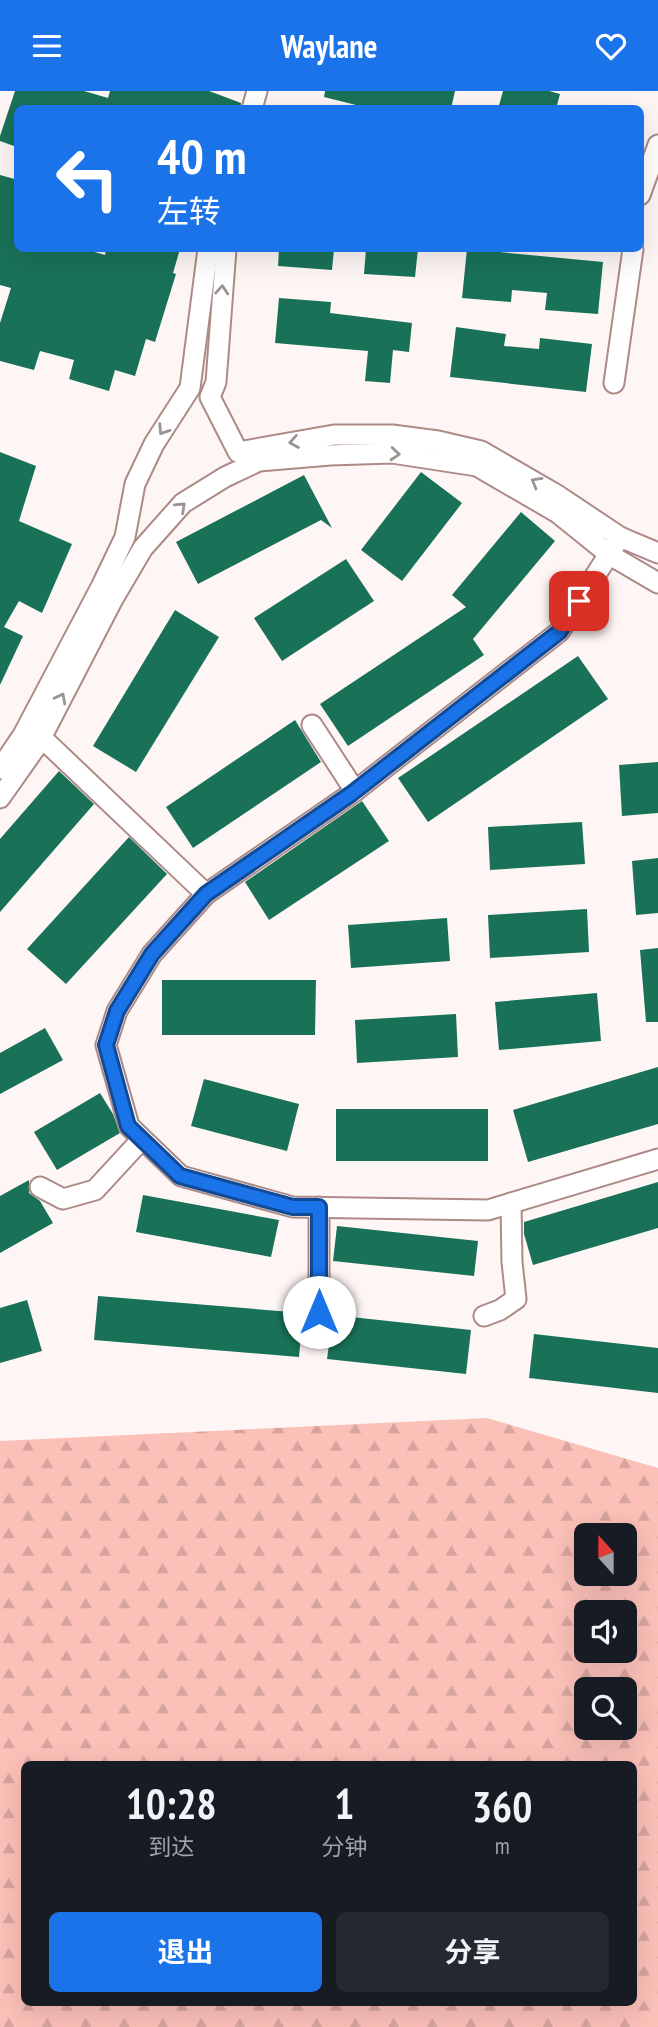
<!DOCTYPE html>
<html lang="zh">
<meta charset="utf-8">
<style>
body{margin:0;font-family:"PT Sans Narrow","Noto Sans SC",sans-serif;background:#242831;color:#f1f3f6;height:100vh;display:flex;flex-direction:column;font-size:26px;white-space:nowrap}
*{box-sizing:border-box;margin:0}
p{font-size:23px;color:#9ea1a6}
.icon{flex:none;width:38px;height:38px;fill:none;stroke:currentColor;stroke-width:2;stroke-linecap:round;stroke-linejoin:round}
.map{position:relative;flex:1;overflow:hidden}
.side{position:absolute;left:21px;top:1670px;width:616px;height:245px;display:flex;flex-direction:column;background:#171b24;border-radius:10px;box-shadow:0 7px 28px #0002}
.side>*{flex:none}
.banner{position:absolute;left:14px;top:14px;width:630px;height:147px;border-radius:10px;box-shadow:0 7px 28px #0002;background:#1a73e8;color:#fff;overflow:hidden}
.needle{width:46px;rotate:339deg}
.tools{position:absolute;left:574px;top:1432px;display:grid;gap:14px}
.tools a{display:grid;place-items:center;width:63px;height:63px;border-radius:10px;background:#171b24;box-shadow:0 7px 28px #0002;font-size:35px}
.pin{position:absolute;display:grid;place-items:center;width:60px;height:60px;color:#fff;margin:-30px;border-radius:14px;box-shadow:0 4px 10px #0006}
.me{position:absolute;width:77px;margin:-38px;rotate:0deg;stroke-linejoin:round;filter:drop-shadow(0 0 5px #0008)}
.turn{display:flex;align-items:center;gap:24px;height:147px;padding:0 28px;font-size:32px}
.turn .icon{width:91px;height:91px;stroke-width:2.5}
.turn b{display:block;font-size:49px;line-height:60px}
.eta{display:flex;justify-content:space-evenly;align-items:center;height:119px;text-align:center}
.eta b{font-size:42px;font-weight:700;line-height:49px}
.cta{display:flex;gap:14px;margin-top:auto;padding:14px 28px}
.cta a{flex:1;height:80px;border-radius:10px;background:#1a73e8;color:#fff;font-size:28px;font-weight:700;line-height:80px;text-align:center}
.cta a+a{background:#242831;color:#f1f3f6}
header{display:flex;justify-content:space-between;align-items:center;height:91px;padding:0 28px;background:#1a73e8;color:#fff;font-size:32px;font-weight:700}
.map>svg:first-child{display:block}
.forest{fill:url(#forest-firs);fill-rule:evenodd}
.building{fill:#197258}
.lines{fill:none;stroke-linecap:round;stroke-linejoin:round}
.minor-casing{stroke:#ad8a85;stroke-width:23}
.minor{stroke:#fff;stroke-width:19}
.oneway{stroke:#9a9493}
.route-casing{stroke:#114b97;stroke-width:18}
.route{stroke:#1a73e8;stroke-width:12}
</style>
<header><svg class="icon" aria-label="menu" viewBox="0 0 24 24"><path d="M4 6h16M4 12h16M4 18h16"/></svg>Waylane<svg class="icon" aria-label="heart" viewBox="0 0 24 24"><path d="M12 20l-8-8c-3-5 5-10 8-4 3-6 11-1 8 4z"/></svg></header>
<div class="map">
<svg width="658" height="1936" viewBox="0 0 658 1936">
<defs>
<pattern id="forest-firs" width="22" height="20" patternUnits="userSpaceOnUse" patternTransform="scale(1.75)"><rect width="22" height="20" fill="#fbc0b8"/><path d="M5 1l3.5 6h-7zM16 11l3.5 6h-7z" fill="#d7a49d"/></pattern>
</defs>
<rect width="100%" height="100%" fill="#fef6f5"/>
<path class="forest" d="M487 1327 658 1377V1936H0V1350ZM586 1444H625V1482H586ZM586 1521H625V1559H586ZM586 1598H625V1636H586ZM24 1673H634V1911H24Z"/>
<g class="building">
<polygon points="15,0 84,0 108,7 110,0 209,0 241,12 240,18 18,18 18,43 14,55 0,50 0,45"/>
<polygon points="325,0 455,0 451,18 372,18 324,6"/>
<polygon points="503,0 549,0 560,3 556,18 498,18"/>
<polygon points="0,84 18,89 18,158 84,158 105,164 106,158 180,158 173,182 176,183 155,251 146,248 135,285 115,279 109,300 69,288 74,269 40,260 34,279 0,270 0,232 11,197 0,194"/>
<polygon points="279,158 334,158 332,179 278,175"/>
<polygon points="366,158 418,158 415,186 364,183"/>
<polygon points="467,158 603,171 598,223 545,219 547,202 512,199 511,211 462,207"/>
<polygon points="279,207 331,211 330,222 412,232 409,261 393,259 390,292 365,290 368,260 275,252"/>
<polygon points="456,236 506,243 504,255 539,258 540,247 592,253 586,301 450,286"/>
<polygon points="0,361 36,375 19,430 72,453 42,522 19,510 4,536 23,545 0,594"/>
<polygon points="421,381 462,412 402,490 361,459"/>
<polygon points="304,384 332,437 321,429 198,493 176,451"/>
<polygon points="521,421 555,450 473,548 484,564 348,655 320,613 466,516 452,504"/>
<polygon points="346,468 374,510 282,570 254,527"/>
<polygon points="175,519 219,546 136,681 93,655"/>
<polygon points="578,565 608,608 428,731 398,687"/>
<polygon points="295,629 321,671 193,757 166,716"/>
<polygon points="658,671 658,722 622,725 619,674"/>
<polygon points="59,680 94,713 0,821 0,748"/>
<polygon points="362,710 389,750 269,829 245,791"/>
<polygon points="582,731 585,773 490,779 488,736"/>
<polygon points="129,746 167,783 66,893 27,858"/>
<polygon points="658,767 658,822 636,824 632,770"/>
<polygon points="587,818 589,861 490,867 488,824"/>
<polygon points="447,827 450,870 351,877 348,834"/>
<polygon points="658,857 658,931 646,931 640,859"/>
<polygon points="162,889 316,889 315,944 162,944"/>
<polygon points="597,902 601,950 499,959 495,911"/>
<polygon points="456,923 458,966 357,972 355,929"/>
<polygon points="45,937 63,969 0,1003 0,962"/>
<polygon points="658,976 658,1033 528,1071 513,1019"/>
<polygon points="204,988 299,1013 287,1060 191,1035"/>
<polygon points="100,1002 113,1023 120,1042 57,1079 34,1041"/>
<rect x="336" y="1018" width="152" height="52"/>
<polygon points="29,1089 29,1102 40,1110 53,1132 0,1162 0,1105"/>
<polygon points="658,1091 658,1137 533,1174 524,1143 524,1131"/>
<polygon points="143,1104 279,1129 271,1166 136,1141"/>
<polygon points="337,1135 478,1150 474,1185 333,1170"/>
<polygon points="98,1205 303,1222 299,1266 94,1249"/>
<polygon points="27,1209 42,1260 0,1272 0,1217"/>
<polygon points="333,1224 471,1239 466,1283 327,1268"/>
<polygon points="534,1243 658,1257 658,1302 529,1287"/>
</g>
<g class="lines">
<defs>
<g id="minor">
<polyline points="252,18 257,0"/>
<polyline points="640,104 658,54"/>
<polyline points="226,158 216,291 210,306 238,361 334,344 392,344 438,350 481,360 557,404 620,446 658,462"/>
<polyline points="614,292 633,158"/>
<polyline points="620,446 559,541 351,703 206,803 152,863 117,920 106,954 129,1035 181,1085 293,1116 488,1119 658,1068"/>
<polyline points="312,634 355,700"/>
<polyline points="41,646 206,803"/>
<polyline points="0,678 23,644 101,496 125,446 135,393 154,353 190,297 208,158"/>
<polyline points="0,707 38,653 113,508 143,457 183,412 225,386 259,370 330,364 392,362 477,375 558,422 610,464 658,492"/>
<polyline points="40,1096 63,1108 95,1099 142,1048"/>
<polyline points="319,1116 319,1221"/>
<polyline points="484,1225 500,1219 516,1208 512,1171 511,1112"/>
</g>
</defs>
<use href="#minor" class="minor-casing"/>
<use href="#minor" class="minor"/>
</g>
<defs><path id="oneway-chevron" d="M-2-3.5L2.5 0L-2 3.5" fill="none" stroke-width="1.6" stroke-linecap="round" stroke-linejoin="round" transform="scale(1.75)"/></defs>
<g class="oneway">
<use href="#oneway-chevron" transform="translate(222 199) rotate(-86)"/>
<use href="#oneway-chevron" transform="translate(163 339) rotate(123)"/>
<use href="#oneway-chevron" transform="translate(294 351) rotate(170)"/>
<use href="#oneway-chevron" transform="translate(395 363) rotate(5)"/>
<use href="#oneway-chevron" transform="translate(536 391) rotate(-150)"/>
<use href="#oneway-chevron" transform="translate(181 416) rotate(-43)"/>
<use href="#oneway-chevron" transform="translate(61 607) rotate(-62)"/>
</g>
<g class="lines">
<defs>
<polyline id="route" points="319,1221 319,1116 293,1116 180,1085 128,1035 106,954 117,920 152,863 206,803 351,703 559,541 579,510"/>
</defs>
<use href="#route" class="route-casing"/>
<use href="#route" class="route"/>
</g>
</svg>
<div class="tools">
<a><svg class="needle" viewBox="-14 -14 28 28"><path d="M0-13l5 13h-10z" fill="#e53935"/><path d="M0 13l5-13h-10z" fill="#9ea1a6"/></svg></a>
<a><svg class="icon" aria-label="sound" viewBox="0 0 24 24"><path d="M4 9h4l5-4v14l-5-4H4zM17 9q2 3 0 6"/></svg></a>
<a><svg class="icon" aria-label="search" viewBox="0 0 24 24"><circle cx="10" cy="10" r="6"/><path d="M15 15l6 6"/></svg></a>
</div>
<div class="pin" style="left:579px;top:510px;background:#d93025"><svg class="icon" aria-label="arrive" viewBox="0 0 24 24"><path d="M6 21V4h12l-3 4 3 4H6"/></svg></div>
<svg class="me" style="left:319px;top:1221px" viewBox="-20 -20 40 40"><circle r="19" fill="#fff"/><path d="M0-13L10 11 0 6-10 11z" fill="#1a73e8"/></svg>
<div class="banner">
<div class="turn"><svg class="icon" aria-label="left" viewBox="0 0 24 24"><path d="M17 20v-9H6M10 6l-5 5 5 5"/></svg><div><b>40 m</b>左转</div></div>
</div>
<section class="side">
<div class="eta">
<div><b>10:28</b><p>到达</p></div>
<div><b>1</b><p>分钟</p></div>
<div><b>360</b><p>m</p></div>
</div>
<div class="cta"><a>退出</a><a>分享</a></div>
</section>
</div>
